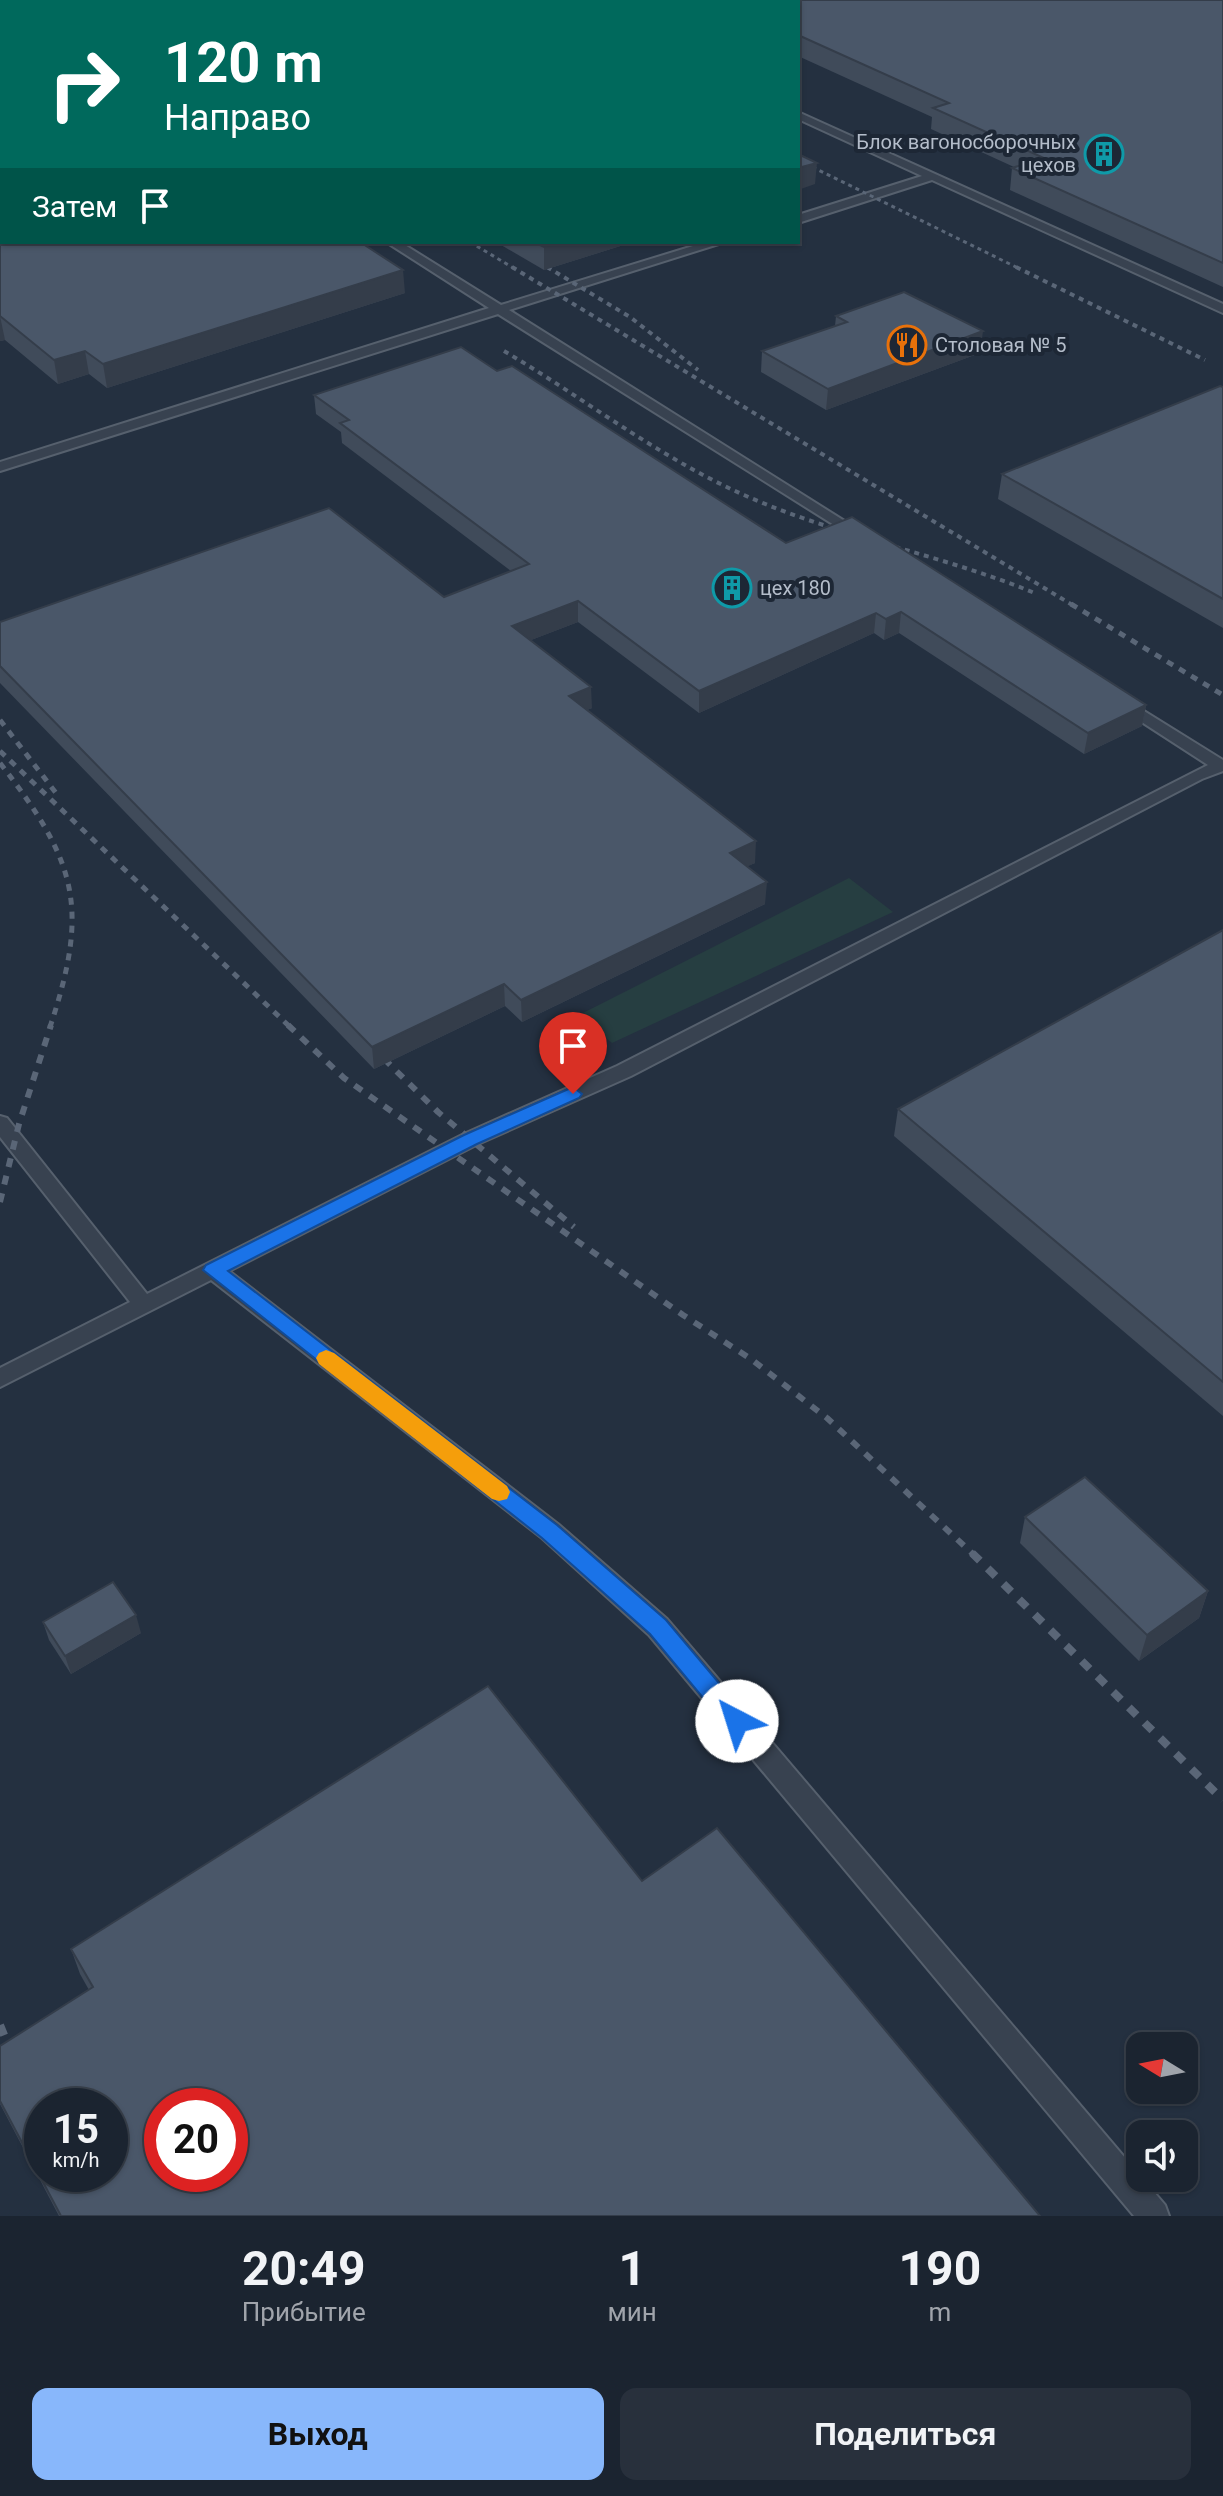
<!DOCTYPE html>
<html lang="ru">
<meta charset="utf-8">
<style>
body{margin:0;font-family:Roboto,sans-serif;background:#28303c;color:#f1f3f6;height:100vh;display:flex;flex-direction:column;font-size:30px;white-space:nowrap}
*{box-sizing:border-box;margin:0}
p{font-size:26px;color:#a0a4ab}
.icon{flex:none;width:44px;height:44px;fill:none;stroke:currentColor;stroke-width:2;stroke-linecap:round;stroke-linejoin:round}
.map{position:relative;height:2216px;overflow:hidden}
.sheet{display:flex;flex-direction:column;background:#1b2430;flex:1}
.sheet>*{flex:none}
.top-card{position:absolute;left:0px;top:0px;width:800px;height:244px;box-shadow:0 2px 6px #0004,0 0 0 2px #39414c;background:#00695c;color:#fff;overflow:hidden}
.needle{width:52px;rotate:280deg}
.tools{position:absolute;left:1126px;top:2032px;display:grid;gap:16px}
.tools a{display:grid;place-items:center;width:72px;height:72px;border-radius:16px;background:#1b2430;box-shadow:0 2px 6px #0004,0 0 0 2px #39414c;font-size:40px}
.speed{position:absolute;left:24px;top:2088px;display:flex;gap:16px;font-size:40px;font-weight:700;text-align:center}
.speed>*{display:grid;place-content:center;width:104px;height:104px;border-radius:50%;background:#1b2430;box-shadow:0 2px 6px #0004,0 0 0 2px #39414c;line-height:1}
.speed small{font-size:20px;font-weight:400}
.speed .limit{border:12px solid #d22;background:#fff;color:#111}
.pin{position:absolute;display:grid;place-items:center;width:68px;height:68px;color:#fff;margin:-82px -34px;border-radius:50% 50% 50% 0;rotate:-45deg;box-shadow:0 0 8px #0007}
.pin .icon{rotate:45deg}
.me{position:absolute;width:88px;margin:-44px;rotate:320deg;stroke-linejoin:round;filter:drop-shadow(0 0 6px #0008)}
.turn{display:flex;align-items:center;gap:28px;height:168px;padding:0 32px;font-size:36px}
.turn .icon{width:104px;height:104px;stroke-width:2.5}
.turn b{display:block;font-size:56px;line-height:68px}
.then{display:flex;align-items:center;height:76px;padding:0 32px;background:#0003;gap:16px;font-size:30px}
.eta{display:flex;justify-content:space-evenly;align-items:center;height:136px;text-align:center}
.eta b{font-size:48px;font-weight:700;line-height:56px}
.cta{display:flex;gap:16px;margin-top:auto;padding:16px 32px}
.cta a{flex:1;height:92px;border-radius:16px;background:#88b7fb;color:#111;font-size:32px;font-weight:700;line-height:92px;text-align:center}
.cta a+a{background:#28303c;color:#f1f3f6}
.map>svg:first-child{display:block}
.green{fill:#263e41}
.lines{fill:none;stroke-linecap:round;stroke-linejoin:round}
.service-casing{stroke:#56606d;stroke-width:4}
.service{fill:#384250;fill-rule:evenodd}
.rail-far4{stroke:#5a6677;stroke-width:3;stroke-dasharray:4 4;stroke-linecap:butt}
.rail-far3{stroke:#5a6677;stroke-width:4;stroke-dasharray:5 5;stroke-linecap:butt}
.rail-far2{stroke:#5a6677;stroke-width:5;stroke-dasharray:7 7;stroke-linecap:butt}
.rail-far1{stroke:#5a6677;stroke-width:6;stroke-dasharray:9 9;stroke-linecap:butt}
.rail{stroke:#5a6677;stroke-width:8;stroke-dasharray:11 11;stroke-linecap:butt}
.wall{fill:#404b5a}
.shaded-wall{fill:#343d4a}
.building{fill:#4a5769;stroke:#343d4a;stroke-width:2;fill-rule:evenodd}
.route{fill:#1a73e8;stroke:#114b97;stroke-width:2}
.slow{fill:#f59e0b}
.labels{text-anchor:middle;stroke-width:8;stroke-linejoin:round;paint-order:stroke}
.far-poi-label{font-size:20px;fill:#b4bdca;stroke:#1d2735;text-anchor:start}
</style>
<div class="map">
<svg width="1223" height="2216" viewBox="0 0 1223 2216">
<rect width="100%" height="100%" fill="#243040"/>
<polygon class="green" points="849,878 893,912 612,1043 579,1015"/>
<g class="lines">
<defs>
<g id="service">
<polygon points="9,0 21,0 22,2 10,2"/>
<polygon points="33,0 52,0 32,2"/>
<polygon points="551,0 564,0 565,2 552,2"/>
<polygon points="2,6 2,12 0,13 0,7"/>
<polygon points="798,112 1223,304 1223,313 932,180 798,223 798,215 922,176 798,119"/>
<polygon points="386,242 400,242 501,305 706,242 725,242 509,310 870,537 863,541 858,540 498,314 0,471 0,462 489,308"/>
<polygon points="1123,698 1223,760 1223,771 1202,779 631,1076 478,1144 229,1271 558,1524 667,1619 1165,2205 1169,2216 1134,2216 649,1635 542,1538 211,1280 0,1387 0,1368 130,1302 0,1137 0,1116 7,1118 147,1294 464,1134 617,1066 1208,765 1117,706 1115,703"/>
</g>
</defs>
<use href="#service" class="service-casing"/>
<use href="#service" class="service"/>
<g class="rail-far4">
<polyline points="69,0 73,2"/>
<polyline points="798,160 1020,269"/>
<polyline points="470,242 515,269"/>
<polyline points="505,242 550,269"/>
</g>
<g class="rail-far3">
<polyline points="512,267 1074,606"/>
<polyline points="547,267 630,317 698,370"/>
<polyline points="1016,267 1205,360"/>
<path d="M504 351C584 398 658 457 744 495 838 537 941 554 1037 594"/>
</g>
<g class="rail-far2">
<polyline points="1071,604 1223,695"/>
<polyline points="0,720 56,793"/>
<polyline points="0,751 290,1027"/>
<path d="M0 763C77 862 90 907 50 1027"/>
</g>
<g class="rail-far1">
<polyline points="288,1025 344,1078 683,1315 751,1359 827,1418 974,1555"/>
<polyline points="371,1046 438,1112 574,1227"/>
<polyline points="0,1202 19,1124 51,1025"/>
</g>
<g class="rail">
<polyline points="972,1553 1223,1800"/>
<polyline points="0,2025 15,2062"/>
</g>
</g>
<g class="wall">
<polygon points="91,0 489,0 493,2 91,2"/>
<polygon points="658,0 1223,0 1223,287 1010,190 1012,168 1014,167 931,129 932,117 798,56 798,2 662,2"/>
<polygon points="0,19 405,293 107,388 89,374 58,384 5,340 0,341"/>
<polygon points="496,242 633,242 544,270"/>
<polygon points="836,316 980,353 826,410 761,372 762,351 835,326"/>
<polygon points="497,371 786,543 1146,705 1142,726 1084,754 899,633 884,640 874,633 699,713 578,622 531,640 592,708 587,710 755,863 747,866 765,904 522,1022 505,1006 374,1069 0,683 0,622 444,597 511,571 342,443 341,432 316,414 314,395"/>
<polygon points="1223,387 1223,628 998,499 1002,474"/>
<polygon points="1223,930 1223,1416 894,1136 898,1109"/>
<polygon points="1025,1517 1208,1591 1199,1618 1139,1661 1020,1543"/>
<polygon points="43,1622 141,1633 71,1674 49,1640"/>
<polygon points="642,1881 1040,2216 59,2216 0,2104 0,2046 89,1990 80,1974 71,1949"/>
</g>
<g class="shaded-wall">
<polygon points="817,163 815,184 798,190 798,168"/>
<polygon points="561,242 633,242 544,270 544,247"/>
<polygon points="403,270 405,293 107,388 103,364"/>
<polygon points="0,316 5,340 0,341"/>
<polygon points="983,331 980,353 826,410 828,389"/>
<polygon points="85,351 89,374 58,384 54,360"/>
<polygon points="578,601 578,622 513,647 512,626"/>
<polygon points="901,612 899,633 884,640 886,619"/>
<polygon points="876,613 874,633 699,713 699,691"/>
<polygon points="591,687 592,708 569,717 569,696"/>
<polygon points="1146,705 1142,726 1084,754 1088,733"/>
<polygon points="756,841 755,863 729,875 730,853"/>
<polygon points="767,882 765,904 522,1022 521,1000"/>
<polygon points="504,984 505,1006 374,1069 372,1047"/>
<polygon points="1208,1591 1199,1618 1139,1661 1147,1635"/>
<polygon points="136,1615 141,1633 71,1674 65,1656"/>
</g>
<g class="building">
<polygon points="113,0 489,0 493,2 116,2"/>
<polygon points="705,0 1223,0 1223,263 1012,168 1044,158 933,108 949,103 798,35 798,2 710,2"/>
<polygon points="0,19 2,20 2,242 360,242 403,270 103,364 85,351 54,360 0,316"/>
<polygon points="798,154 817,163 798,168"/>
<polygon points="534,242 561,242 544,247"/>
<polygon points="904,292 983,331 828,389 762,351 847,322 836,316"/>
<polygon points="461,347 497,371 512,366 786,543 852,517 1146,705 1088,733 901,612 886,619 876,613 699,691 578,601 512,626 591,687 569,696 756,841 730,853 767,882 521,1000 504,984 372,1047 0,666 0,622 329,508 444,597 529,564 340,423 349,420 314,395"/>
<polygon points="1220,386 1223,387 1223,599 1002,474"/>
<polygon points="1223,930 1223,1382 898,1109"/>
<polygon points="1085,1477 1208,1591 1147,1635 1025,1517"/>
<polygon points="113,1582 136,1615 65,1656 43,1622"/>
<path d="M488 1686 642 1881 717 1828 1040 2216H61L0 2101V2046L93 1987 71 1949ZM42 2106H110V2174H42ZM162 2106H230V2174H162Z"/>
</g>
<polygon class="route" points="573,1087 582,1094 579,1098 477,1144 228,1271 557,1525 666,1620 745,1714 749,1721 745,1729 737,1732 729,1729 650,1634 542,1538 203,1270 206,1265 464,1135"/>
<polygon class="slow" points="326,1350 334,1353 507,1486 510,1492 507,1499 499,1501 492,1499 319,1364 316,1358 319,1353"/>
<defs>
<symbol id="building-ring" viewBox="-11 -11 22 22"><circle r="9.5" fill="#1d2735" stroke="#0f9aa8" stroke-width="1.5"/><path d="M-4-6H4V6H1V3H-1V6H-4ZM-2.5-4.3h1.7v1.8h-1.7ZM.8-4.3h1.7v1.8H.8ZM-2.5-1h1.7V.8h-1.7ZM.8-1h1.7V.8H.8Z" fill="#0f9aa8"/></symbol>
<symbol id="restaurant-ring" viewBox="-11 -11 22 22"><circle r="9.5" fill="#1d2735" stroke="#e8710a" stroke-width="1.5"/><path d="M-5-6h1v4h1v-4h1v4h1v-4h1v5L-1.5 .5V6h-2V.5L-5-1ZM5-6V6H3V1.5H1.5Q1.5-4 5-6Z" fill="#e8710a"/></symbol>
</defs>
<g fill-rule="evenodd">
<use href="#building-ring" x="1082" y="132" width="44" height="44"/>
<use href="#restaurant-ring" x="885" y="323" width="44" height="44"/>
<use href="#building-ring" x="710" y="566" width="44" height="44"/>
</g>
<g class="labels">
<g class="far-poi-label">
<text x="1076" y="149" text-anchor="end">Блок вагоносборочных<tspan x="1076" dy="23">цехов</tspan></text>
<text x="935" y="352">Столовая № 5</text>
<text x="760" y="595">цех 180</text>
</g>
</g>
</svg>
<div class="tools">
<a><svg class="needle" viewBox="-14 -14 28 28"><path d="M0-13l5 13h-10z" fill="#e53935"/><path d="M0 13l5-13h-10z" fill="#a0a4ab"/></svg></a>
<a><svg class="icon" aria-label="sound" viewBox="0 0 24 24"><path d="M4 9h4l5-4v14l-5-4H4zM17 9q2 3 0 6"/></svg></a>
</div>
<div class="speed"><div>15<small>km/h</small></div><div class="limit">20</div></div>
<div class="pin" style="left:573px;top:1094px;background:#d93025"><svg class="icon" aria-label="arrive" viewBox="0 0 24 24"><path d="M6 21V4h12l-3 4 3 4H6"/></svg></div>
<svg class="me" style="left:737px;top:1721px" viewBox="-20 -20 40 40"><circle r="19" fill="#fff"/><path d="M0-13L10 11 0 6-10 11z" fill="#1a73e8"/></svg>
<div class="top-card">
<div class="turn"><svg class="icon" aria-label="right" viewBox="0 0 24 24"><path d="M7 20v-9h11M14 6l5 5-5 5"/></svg><div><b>120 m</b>Направо</div></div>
<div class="then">Затем<svg class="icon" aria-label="arrive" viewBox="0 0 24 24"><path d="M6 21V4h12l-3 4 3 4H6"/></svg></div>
</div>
</div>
<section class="sheet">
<div class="eta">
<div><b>20:49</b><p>Прибытие</p></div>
<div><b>1</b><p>мин</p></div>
<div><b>190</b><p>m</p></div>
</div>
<div class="cta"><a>Выход</a><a>Поделиться</a></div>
</section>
